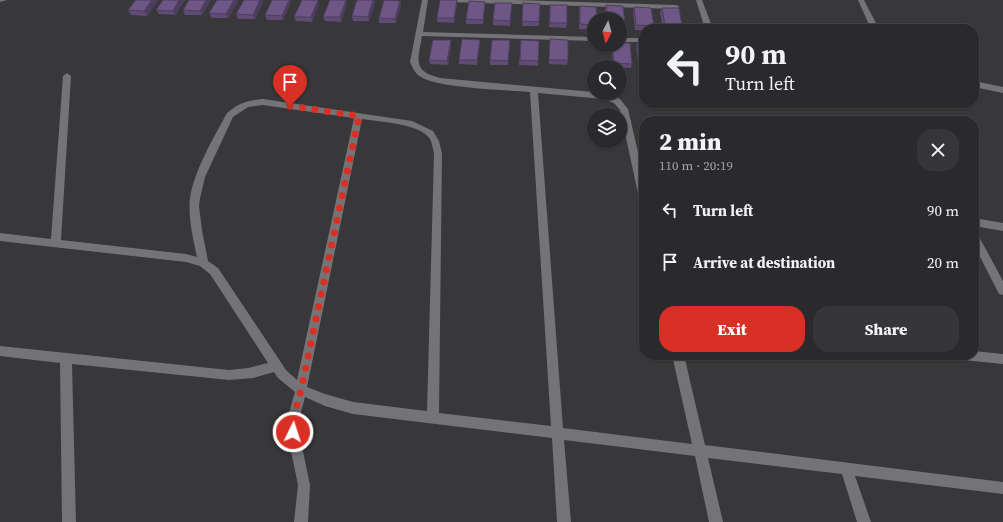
<!DOCTYPE html>
<meta charset="utf-8">
<style>
body{margin:0;font-family:"Source Serif 4",serif;background:#363537;color:#f1f3f6;height:100vh;display:flex;flex-direction:column;font-size:15px;white-space:nowrap}
*{box-sizing:border-box;margin:0}
p{font-size:13px;color:#a5a6a9}
.icon{flex:none;width:22px;height:22px;fill:none;stroke:currentColor;stroke-width:2;stroke-linecap:round;stroke-linejoin:round}
.map{position:relative;flex:1;overflow:hidden}
.sheet{position:absolute;left:639px;top:116px;width:340px;height:244px;display:flex;flex-direction:column;background:#2a292b;border-radius:16px;box-shadow:0 1px 3px #0004,0 0 0 1px #464547}
.sheet>*{flex:none}
.top-card{position:absolute;left:639px;top:24px;width:340px;height:84px;border-radius:16px;box-shadow:0 1px 3px #0004,0 0 0 1px #464547;background:#2a292b;color:#f1f3f6;overflow:hidden}
.needle{width:26px;rotate:186deg}
.fabs{position:absolute;left:587px;top:12px;display:grid;gap:8px}
.fabs a{display:grid;place-items:center;width:40px;height:40px;border-radius:50%;background:#2a292b;box-shadow:0 1px 3px #0004,0 0 0 1px #464547;font-size:20px}
.pin{position:absolute;display:grid;place-items:center;width:34px;height:34px;color:#fff;margin:-41px -17px;border-radius:50% 50% 50% 0;rotate:-45deg;box-shadow:0 0 4px #0007}
.pin .icon{rotate:45deg}
.me{position:absolute;width:44px;margin:-22px;rotate:4deg;stroke-linejoin:round;filter:drop-shadow(0 0 3px #0008)}
.turn{display:flex;align-items:center;gap:14px;height:84px;padding:0 20px;font-size:18px}
.turn .icon{width:52px;height:52px;stroke-width:2.5}
.turn b{display:block;font-size:28px;line-height:34px}
.round{display:grid;place-items:center;flex:none;width:42px;height:42px;border-radius:16px;background:#363537}
.headline{display:flex;align-items:center;justify-content:space-between;height:68px;padding:0 20px}
h1{font-size:24px;font-weight:800;line-height:30px}
.primary-button{display:flex;gap:8px;margin-top:auto;padding:8px 20px}
.primary-button a{flex:1;height:46px;border-radius:16px;background:#d93025;color:#fff;font-size:16px;font-weight:800;line-height:46px;text-align:center}
.primary-button a+a{background:#363537;color:#f1f3f6}
ul{padding:0;list-style:none}
li{display:flex;align-items:center;gap:12px;height:52px;padding:0 20px}
li div{flex:1}
li b{display:block;font-size:15px}
li em{font-style:normal}
.map>svg:first-child{display:block}
.lines{fill:none;stroke-linecap:round;stroke-linejoin:round}
.service{fill:#747376;fill-rule:evenodd}
.minor{fill:#747376;fill-rule:evenodd}
.wall{fill:#5f4b73}
.shaded-wall{fill:#4d3d5e}
.building{fill:#6e5786;stroke:#4d3d5e}
.route{stroke:#d93025;stroke-width:7;stroke-dasharray:0 12.6}
</style>
<div class="map">
<svg width="1003" height="522" viewBox="0 0 1003 522">
<rect width="100%" height="100%" fill="#383739"/>
<g class="lines">
<g class="service">
<polygon points="0,0 7,0 0,2"/>
<polygon points="696,0 702,0 713,29 705,29"/>
<polygon points="858,0 864,0 879,29 871,29"/>
<polygon points="974,81 1003,87 1003,93 974,87"/>
</g>
<g class="minor">
<path d="M422 0H428L423 32 594 37V41L422 36C418 60 412 71 440 78L604 93 620 99 628 109 644 178V202L639 198 620 110 614 103 603 99 538 93 563 428 692 444 672 355H684L705 445 1003 482V494L855 476 871 522H857L842 474 708 458 723 522H709L695 456 564 440 571 522H557L552 438 353 414 325 406 305 397 300 416 299 432 310 485 308 522H294L298 485 287 432 288 416 295 392 278 378 274 372 253 378 229 380 72 364 76 522H62L60 363 0 356V346L229 370 248 368 268 363 210 274 200 266 186 262 0 241V233L51 239 63 76 67 73 71 76 61 240 186 254 197 257C193 238 188 218 190 198 194 171 214 137 227 113 238 103 249 100 263 99L412 121 433 131 439 141 442 154 439 413 551 426 530 92C507 90 437 88 421 77 415 74 413 68 410 62ZM263 105 354 118 297 380 286 370 218 268 208 261 202 230 199 206 200 198 205 177 233 117 248 107ZM362 119C379 122 420 123 430 139 432 143 433 149 434 154L427 411 353 402 325 394 307 387Z"/>
<polygon points="445,0 516,0 676,5 680,7 676,9 448,2"/>
<rect x="620" y="38" width="24" height="4"/>
<polygon points="974,218 1003,223 1003,231 974,226"/>
<polygon points="974,232 977,233 1003,281 1003,295 999,294 974,245"/>
<polygon points="974,351 1003,354 1003,364 963,360 959,359 957,355 974,355"/>
</g>
</g>
<g class="wall">
<polygon points="136,0 158,0 147,16 131,15 128,10"/>
<polygon points="185,0 175,15 159,14 156,10"/>
<polygon points="211,0 202,15 185,15 183,10"/>
<polygon points="217,0 238,0 238,1 228,18 212,18 209,13"/>
<polygon points="330,0 346,0 347,4 341,22 325,21 323,17"/>
<polygon points="357,0 374,0 375,3 369,21 353,21 352,16"/>
<polygon points="457,0 457,5 454,23 437,22 437,18"/>
<polygon points="400,1 401,5 396,23 379,23 379,18"/>
<polygon points="263,2 255,19 238,19 236,14"/>
<polygon points="291,2 283,20 267,20 265,15"/>
<polygon points="485,2 485,6 483,24 466,24 466,19"/>
<polygon points="512,3 510,26 493,25 493,20"/>
<polygon points="523,3 540,4 539,26 522,26"/>
<polygon points="319,4 312,22 296,21 294,17"/>
<polygon points="606,5 623,6 625,24 624,29 620,28 620,19 606,19 605,10"/>
<polygon points="580,6 594,19 594,30 579,29 579,11"/>
<polygon points="634,7 654,26 653,29 644,29 644,30 635,30 633,12"/>
<polygon points="662,8 682,26 681,29 663,29 660,12"/>
<polygon points="550,9 567,23 566,28 549,27"/>
<polygon points="480,40 480,44 477,65 459,64 459,60"/>
<polygon points="510,40 508,65 490,65 490,60"/>
<polygon points="521,40 539,41 538,66 519,65"/>
<polygon points="637,43 644,43 644,68 639,68 636,47"/>
<polygon points="549,44 568,60 567,65 549,64"/>
<polygon points="451,45 448,65 430,64 429,60"/>
<polygon points="612,45 620,45 632,64 631,68 613,67"/>
</g>
<g class="shaded-wall">
<polygon points="152,0 158,0 147,16 144,11"/>
<polygon points="179,0 185,0 175,15 173,11"/>
<polygon points="206,0 211,0 202,15 200,11"/>
<polygon points="234,0 238,0 238,1 228,18 226,14"/>
<polygon points="260,0 263,0 263,2 255,19 253,15"/>
<polygon points="289,0 290,0 291,2 283,20 282,16"/>
<polygon points="318,0 319,4 312,22 311,17"/>
<polygon points="346,0 347,4 341,22 340,17"/>
<polygon points="373,0 374,0 375,3 369,21 368,17"/>
<polygon points="457,0 457,5 454,23 454,18"/>
<polygon points="400,1 401,5 396,23 395,19"/>
<polygon points="485,2 485,6 483,24 483,20"/>
<polygon points="451,40 451,45 448,65 447,61"/>
<polygon points="480,40 480,44 477,65 477,60"/>
</g>
<g class="building">
<polygon points="136,0 152,0 144,11 128,10"/>
<polygon points="163,0 179,0 173,11 156,10"/>
<polygon points="189,0 206,0 200,11 183,10"/>
<polygon points="217,0 234,0 226,14 209,13"/>
<polygon points="244,0 260,0 253,15 236,14"/>
<polygon points="272,0 289,0 282,16 265,15"/>
<polygon points="302,0 318,0 311,17 294,17"/>
<polygon points="330,0 346,0 340,17 323,17"/>
<polygon points="357,0 373,0 368,17 352,16"/>
<polygon points="384,0 400,1 395,19 379,18"/>
<polygon points="440,0 457,0 454,18 437,18"/>
<polygon points="469,1 485,2 483,20 466,19"/>
<polygon points="495,3 512,3 510,21 493,20"/>
<polygon points="523,3 540,4 539,22 522,21"/>
<rect x="550" y="5" width="17" height="18"/>
<polygon points="606,5 623,6 625,24 620,24 620,19 607,19"/>
<polygon points="580,6 596,7 597,19 594,19 594,25 580,24"/>
<polygon points="634,7 651,8 654,26 636,25"/>
<polygon points="662,8 679,8 682,26 665,26"/>
<polygon points="462,39 480,40 477,60 459,60"/>
<polygon points="550,39 568,40 568,60 549,60"/>
<polygon points="433,40 451,40 447,61 429,60"/>
<polygon points="492,40 510,40 508,61 490,60"/>
<polygon points="521,40 539,41 538,61 520,60"/>
<polygon points="620,43 630,43 632,64 614,63 612,45 620,45"/>
<polygon points="637,43 644,43 644,64 640,63"/>
</g>
<g class="lines">
<polyline class="route" points="290,106 359,116 301,390 294,416 293,432"/>
</g>
</svg>
<div class="fabs">
<a><svg class="needle" viewBox="-14 -14 28 28"><path d="M0-13l5 13h-10z" fill="#e53935"/><path d="M0 13l5-13h-10z" fill="#a5a6a9"/></svg></a>
<a><svg class="icon" aria-label="search" viewBox="0 0 24 24"><circle cx="10" cy="10" r="6"/><path d="M15 15l6 6"/></svg></a>
<a><svg class="icon" aria-label="layers" viewBox="0 0 24 24"><path d="M12 4l9 5-9 5-9-5zM3 14l9 5 9-5"/></svg></a>
</div>
<div class="pin" style="left:290px;top:106px;background:#d93025"><svg class="icon" aria-label="arrive" viewBox="0 0 24 24"><path d="M6 21V4h12l-3 4 3 4H6"/></svg></div>
<svg class="me" style="left:293px;top:432px" viewBox="-20 -20 40 40"><circle r="17" fill="#d93025" stroke="#fff" stroke-width="3"/><path d="M0-11L8 9 0 5-8 9z" fill="#fff"/></svg>
<div class="top-card">
<div class="turn"><svg class="icon" aria-label="left" viewBox="0 0 24 24"><path d="M17 20v-9H6M10 6l-5 5 5 5"/></svg><div><b>90 m</b>Turn left</div></div>
</div>
<section class="sheet">
<div class="headline"><div><h1>2 min</h1><p>110 m · 20:19</p></div><a class="round"><svg class="icon" aria-label="close" viewBox="0 0 24 24"><path d="M6 6l12 12M18 6L6 18"/></svg></a></div>
<ul>
<li><svg class="icon" aria-label="left" viewBox="0 0 24 24"><path d="M17 20v-9H6M10 6l-5 5 5 5"/></svg><div><b>Turn left</b></div><em>90 m</em></li>
<li><svg class="icon" aria-label="arrive" viewBox="0 0 24 24"><path d="M6 21V4h12l-3 4 3 4H6"/></svg><div><b>Arrive at destination</b></div><em>20 m</em></li>
</ul>
<div class="primary-button"><a>Exit</a><a>Share</a></div>
</section>
</div>
